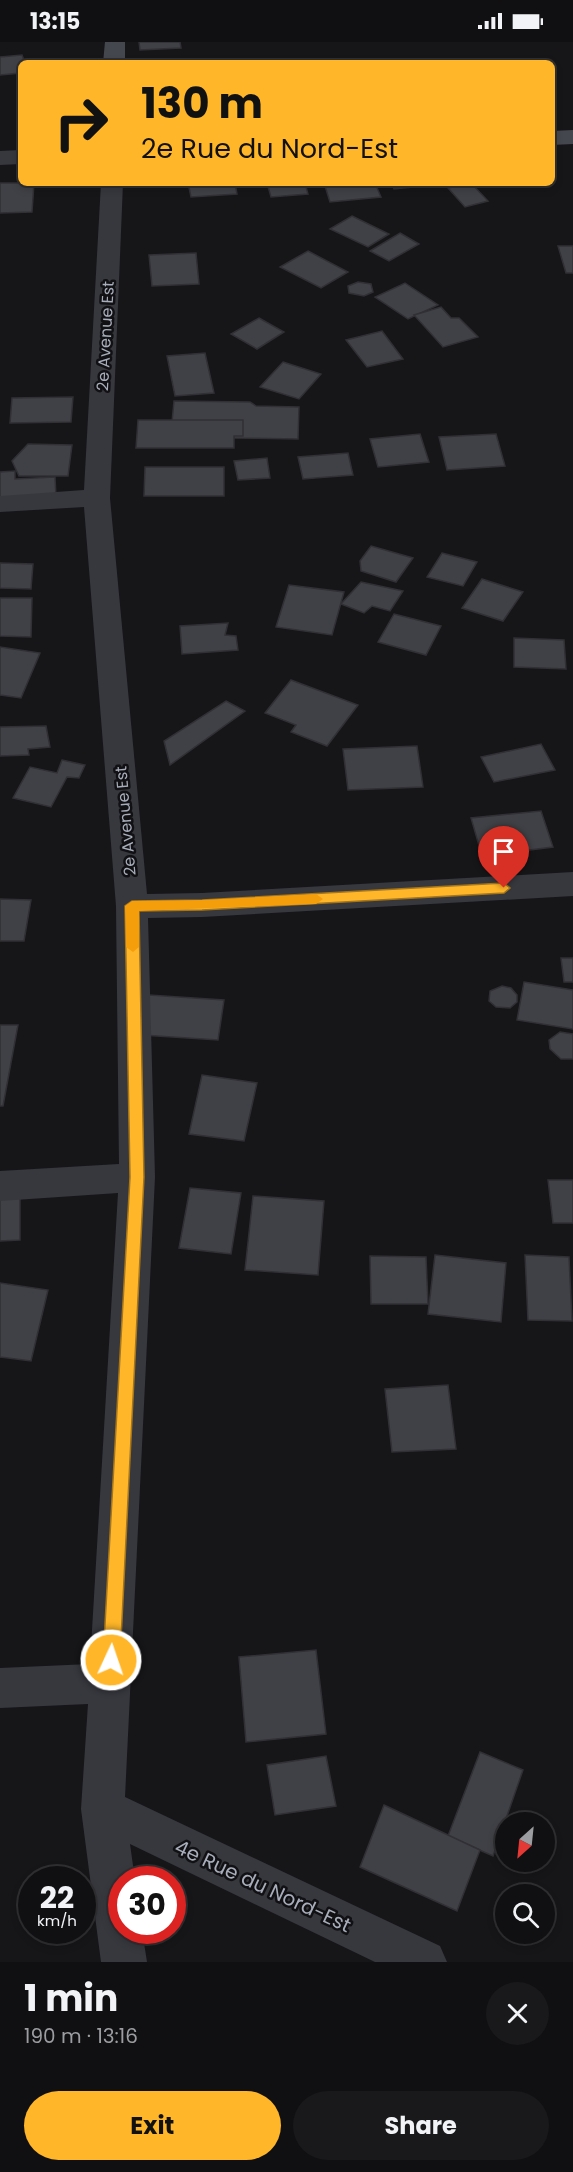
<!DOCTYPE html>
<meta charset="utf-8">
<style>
body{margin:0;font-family:Poppins,sans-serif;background:#19191c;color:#f1f3f6;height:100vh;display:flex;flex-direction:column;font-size:22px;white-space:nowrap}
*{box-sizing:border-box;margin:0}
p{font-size:20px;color:#9c9da0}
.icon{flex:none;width:33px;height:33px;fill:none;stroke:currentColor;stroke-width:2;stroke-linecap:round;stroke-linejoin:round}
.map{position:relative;height:1920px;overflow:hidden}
.drawer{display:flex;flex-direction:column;background:#101013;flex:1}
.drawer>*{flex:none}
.hud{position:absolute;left:18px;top:18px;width:537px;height:126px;border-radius:9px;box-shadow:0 3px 9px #0003,0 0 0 2px #303033;background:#ffb628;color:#111;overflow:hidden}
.needle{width:39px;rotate:207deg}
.controls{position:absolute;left:495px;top:1770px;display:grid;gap:12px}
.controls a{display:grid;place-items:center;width:60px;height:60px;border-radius:50%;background:#101013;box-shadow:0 3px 9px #0003,0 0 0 2px #303033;font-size:30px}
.speed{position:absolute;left:18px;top:1824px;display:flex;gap:12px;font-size:30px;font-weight:700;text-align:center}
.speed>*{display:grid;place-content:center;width:78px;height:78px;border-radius:50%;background:#101013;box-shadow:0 3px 9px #0003,0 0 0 2px #303033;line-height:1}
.speed small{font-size:15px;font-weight:400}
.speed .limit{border:9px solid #d22;background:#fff;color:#111}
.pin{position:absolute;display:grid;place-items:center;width:51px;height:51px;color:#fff;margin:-62px -26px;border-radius:50% 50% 50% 0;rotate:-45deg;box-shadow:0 0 6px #0007}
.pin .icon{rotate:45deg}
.me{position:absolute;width:66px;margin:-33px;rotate:3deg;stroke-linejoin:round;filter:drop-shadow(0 0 4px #0008)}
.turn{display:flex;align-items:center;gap:21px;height:126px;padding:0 24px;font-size:27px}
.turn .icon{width:78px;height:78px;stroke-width:2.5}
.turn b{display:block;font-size:42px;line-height:51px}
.round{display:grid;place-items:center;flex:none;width:63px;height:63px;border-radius:32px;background:#19191c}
.head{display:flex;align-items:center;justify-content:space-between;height:102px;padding:0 24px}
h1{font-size:36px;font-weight:700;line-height:45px}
.action{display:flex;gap:12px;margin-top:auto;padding:12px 24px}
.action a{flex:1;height:69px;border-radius:36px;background:#ffb628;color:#111;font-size:24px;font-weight:700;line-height:69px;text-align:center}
.action a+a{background:#19191c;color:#f1f3f6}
.status{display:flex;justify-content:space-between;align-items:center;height:42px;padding:0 30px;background:#101013;direction:ltr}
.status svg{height:16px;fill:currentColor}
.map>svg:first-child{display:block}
.building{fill:#404146;stroke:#303035;stroke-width:1.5}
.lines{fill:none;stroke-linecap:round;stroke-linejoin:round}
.street{fill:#37383e;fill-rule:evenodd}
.secondary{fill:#45474e;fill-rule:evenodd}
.route{fill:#ffb628;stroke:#a6761a;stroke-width:1.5}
.slow{fill:#f59e0b}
.labels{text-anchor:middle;stroke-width:5;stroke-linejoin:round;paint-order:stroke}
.street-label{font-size:16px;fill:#a7adba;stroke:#111114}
.near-street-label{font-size:20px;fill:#a7adba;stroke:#111114}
</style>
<div class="status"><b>13:15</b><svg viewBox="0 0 49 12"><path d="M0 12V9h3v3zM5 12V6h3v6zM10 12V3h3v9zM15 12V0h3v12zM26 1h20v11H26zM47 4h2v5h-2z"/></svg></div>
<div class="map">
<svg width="573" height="1920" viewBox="0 0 573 1920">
<rect width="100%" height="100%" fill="#161619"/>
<g class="building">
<polygon points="139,0 180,0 181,6 140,8"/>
<polygon points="22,13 25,21 21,21 21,31 0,33 0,15"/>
<polygon points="0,141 34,141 32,170 0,171"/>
<polygon points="188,141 235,141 237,152 191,155"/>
<polygon points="267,141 305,141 308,152 271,155"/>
<polygon points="324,141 375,141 381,155 330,160"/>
<polygon points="391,141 442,141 442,142 394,147"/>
<polygon points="471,141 488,159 465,165 448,146"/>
<polygon points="352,174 389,192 368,205 330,187"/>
<polygon points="400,191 419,202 389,219 370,209"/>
<polygon points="558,204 573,204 573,231 566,231"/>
<polygon points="308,209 348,230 321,246 280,225"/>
<polygon points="196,211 199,242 152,244 149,213"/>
<polygon points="358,240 371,242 373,250 364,254 349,251 348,244"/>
<polygon points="405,241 438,263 408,277 375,255"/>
<polygon points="441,265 451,276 459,276 478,295 443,305 414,273"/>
<polygon points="259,276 284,290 257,307 231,292"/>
<polygon points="382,289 403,317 367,325 346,298"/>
<polygon points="205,311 214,351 175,354 167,314"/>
<polygon points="283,320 321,332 299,357 260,345"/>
<polygon points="73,355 71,380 10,381 12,356"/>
<polygon points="174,359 250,360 256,364 299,365 298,397 234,396 235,381 172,380"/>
<polygon points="138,378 243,378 243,394 234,394 234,406 136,406"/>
<polygon points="420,392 429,420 378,425 370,397"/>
<polygon points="496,392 505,424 447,428 439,395"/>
<polygon points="28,402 72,403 68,434 19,434 12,419"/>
<polygon points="348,411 353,433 303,437 298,415"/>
<polygon points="267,416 270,436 238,438 234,419"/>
<polygon points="145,425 224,425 224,454 144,454"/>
<polygon points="15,429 15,437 55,435 56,455 0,458 0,430"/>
<polygon points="371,504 413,516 396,540 361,529 360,519"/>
<polygon points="442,511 477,520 463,544 427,535"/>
<polygon points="0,521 33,522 31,547 0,546"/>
<polygon points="482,537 523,550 503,579 462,566"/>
<polygon points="361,540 403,549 390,569 372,564 364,571 341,562"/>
<polygon points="289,543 344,550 332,593 276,585"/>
<polygon points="0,556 32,556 31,595 0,594"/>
<polygon points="394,572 441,584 426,613 378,600"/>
<polygon points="228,581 225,593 236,594 238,608 182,612 180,584"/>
<polygon points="514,596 564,598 566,627 514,625"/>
<polygon points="0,605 40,611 21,656 0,653"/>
<polygon points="291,638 358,663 327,704 291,690 296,683 265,671"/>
<polygon points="226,659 245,669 170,723 164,699"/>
<polygon points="46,684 50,705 28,707 29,713 0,714 0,685"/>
<polygon points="541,702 555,728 494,740 481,715"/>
<polygon points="417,704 423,745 348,748 343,707"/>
<polygon points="62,718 85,723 79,736 67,735 51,765 13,756 30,725 57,731"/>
<polygon points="541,769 553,805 482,814 471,776"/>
<polygon points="0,857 31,858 24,899 0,899"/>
<polygon points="561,916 573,916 573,940 564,940"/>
<polygon points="524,940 573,948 573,987 517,978"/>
<polygon points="502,944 511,946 517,953 517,960 510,966 496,965 489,959 490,949"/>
<polygon points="149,953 224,958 218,998 142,993"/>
<polygon points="0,983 18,983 3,1064 0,1064"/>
<polygon points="560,990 573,992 573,1017 561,1017 550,1007 549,998"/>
<polygon points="202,1033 257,1041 244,1099 189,1092"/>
<polygon points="548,1138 573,1138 573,1181 553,1181"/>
<polygon points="190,1146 241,1151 231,1212 179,1206"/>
<polygon points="20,1154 20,1198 0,1199 0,1155"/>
<polygon points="253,1154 324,1159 318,1233 245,1228"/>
<polygon points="435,1213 506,1221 501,1280 428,1272"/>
<polygon points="525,1213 569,1215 572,1279 528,1278"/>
<polygon points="370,1214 426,1215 428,1262 371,1262"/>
<polygon points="0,1241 48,1248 31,1319 0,1315"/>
<polygon points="448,1343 456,1407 392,1410 385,1347"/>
<polygon points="316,1608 326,1692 246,1700 239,1615"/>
<polygon points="480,1710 523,1728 493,1814 448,1794"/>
<polygon points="326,1714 336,1764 275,1773 267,1723"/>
<polygon points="384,1763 480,1808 457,1869 360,1825"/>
</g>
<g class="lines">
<g class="street">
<polygon points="21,108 21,122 0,123 0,109"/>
<polygon points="101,141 123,141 110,456 147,852 202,851 573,830 573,854 202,875 148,876 155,1135 125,1755 440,1904 447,1920 375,1920 130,1802 135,1838 122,1838 122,1888 142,1888 147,1920 101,1920 81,1767 88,1662 0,1666 0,1626 90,1622 118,1151 0,1159 0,1129 119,1122 116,864 84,465 0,470 0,454 84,448"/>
</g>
<g class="secondary">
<polygon points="105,0 125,0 125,21 103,21"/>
<polygon points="573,88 573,102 552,103 552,89"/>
</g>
</g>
<polygon class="route" points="504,841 510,846 504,851 202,868 139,869 144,1135 120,1618 117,1624 111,1627 105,1624 103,1618 130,1135 125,864 132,859 202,858"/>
<polygon class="slow" points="316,852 323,857 316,862 139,869 139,905 133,910 126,905 125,864 132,859 202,858"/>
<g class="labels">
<g class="street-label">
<text transform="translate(105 294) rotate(-87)" y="6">2e Avenue Est</text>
<text transform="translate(125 779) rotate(-95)" y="6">2e Avenue Est</text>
</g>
<g class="near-street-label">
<text transform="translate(263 1844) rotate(25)" y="7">4e Rue du Nord-Est</text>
</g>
</g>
</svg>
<div class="controls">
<a><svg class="needle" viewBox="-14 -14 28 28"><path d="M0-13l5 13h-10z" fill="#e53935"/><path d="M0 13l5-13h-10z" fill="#9c9da0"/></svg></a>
<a><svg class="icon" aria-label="search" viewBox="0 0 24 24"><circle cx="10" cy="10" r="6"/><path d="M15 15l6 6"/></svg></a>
</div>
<div class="speed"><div>22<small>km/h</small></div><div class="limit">30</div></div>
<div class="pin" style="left:504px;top:846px;background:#d93025"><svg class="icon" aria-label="arrive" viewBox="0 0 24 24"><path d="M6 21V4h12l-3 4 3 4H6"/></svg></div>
<svg class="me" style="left:111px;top:1618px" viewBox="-20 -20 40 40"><circle r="17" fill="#ffb628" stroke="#fff" stroke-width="3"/><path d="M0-11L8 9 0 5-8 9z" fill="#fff"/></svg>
<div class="hud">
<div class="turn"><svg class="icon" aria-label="right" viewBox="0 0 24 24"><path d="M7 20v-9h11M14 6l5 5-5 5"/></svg><div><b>130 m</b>2e Rue du Nord-Est</div></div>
</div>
</div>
<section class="drawer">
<div class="head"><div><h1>1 min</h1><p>190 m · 13:16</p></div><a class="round"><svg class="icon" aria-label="close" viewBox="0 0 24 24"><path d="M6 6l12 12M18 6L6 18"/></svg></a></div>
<div class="action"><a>Exit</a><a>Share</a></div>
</section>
